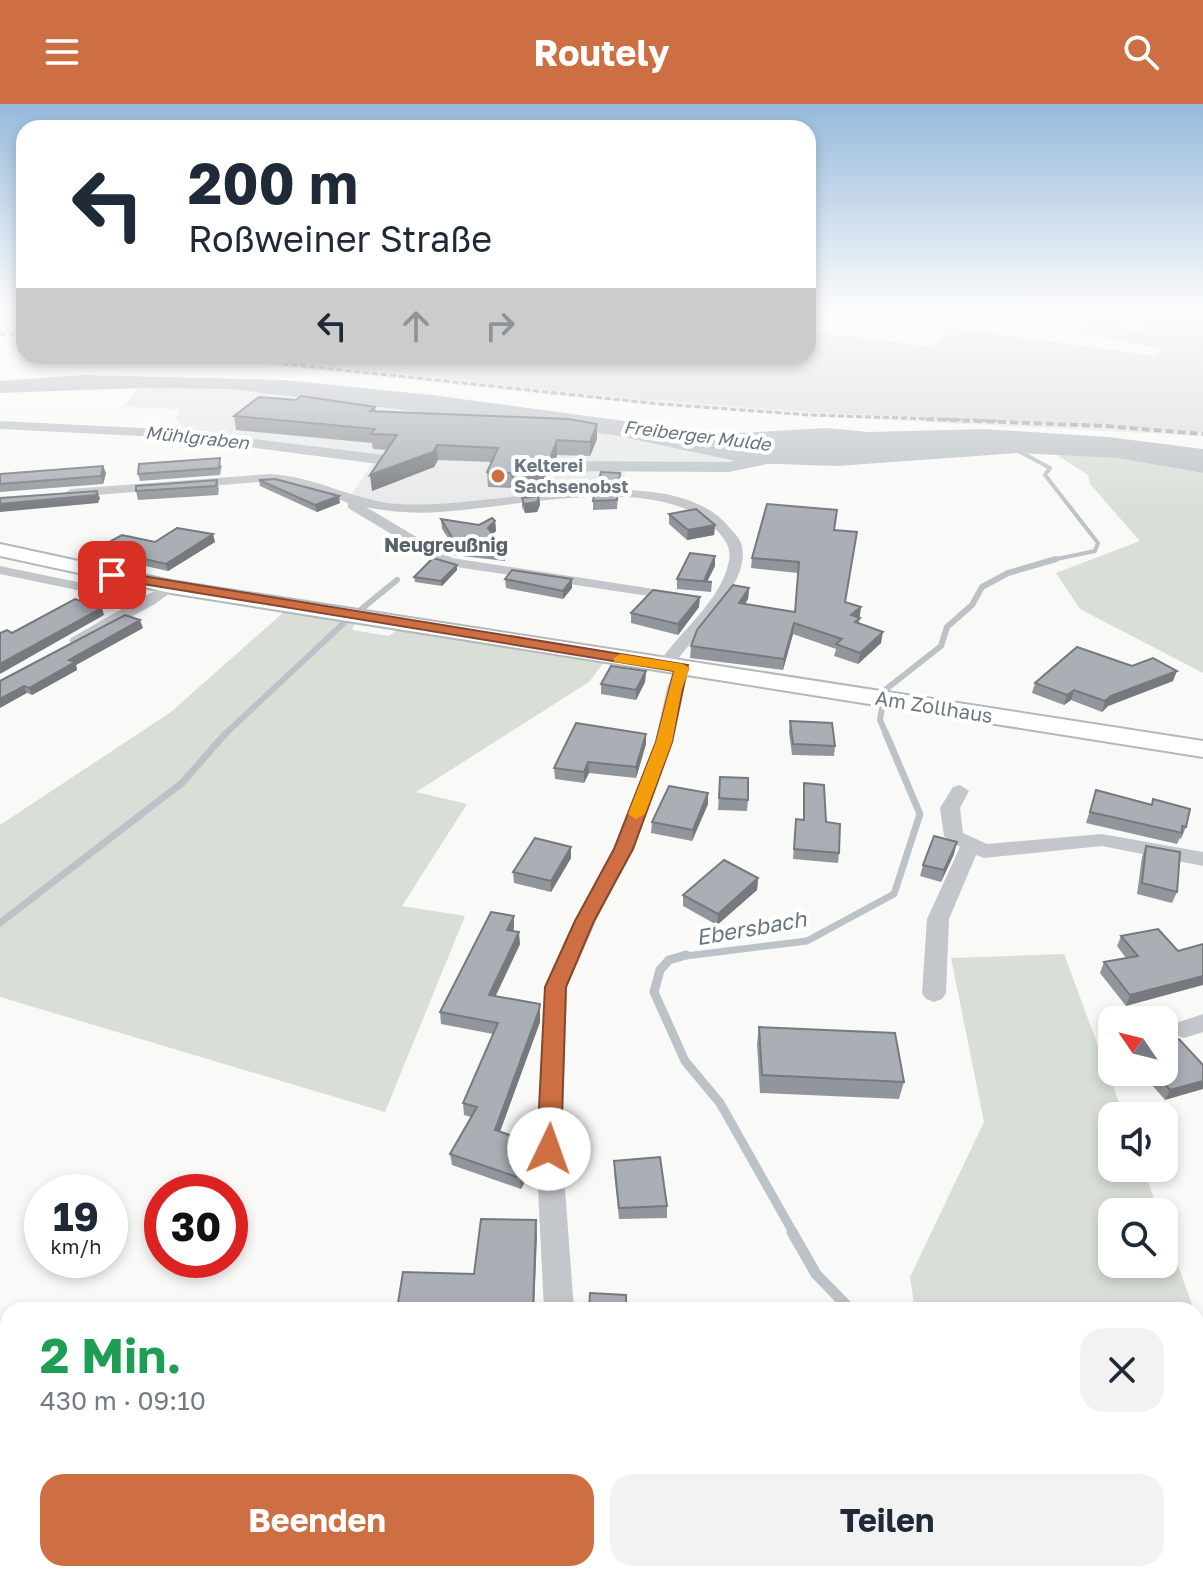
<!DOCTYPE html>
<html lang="de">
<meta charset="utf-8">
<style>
body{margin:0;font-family:"Golos Text",sans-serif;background:#f2f2f3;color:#1f2937;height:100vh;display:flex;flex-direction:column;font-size:30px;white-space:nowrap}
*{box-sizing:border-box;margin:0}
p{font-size:26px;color:#747a83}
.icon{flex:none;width:44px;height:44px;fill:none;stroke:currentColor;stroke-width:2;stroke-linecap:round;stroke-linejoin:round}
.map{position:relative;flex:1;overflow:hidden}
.details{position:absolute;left:0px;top:1198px;width:1204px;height:280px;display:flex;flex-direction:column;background:#fff;border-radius:24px 24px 0 0;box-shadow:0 4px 12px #0003}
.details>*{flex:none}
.hud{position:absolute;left:16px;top:16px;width:800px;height:244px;border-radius:24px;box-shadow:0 4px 12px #0003;background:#fff;color:#1f2937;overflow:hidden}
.needle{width:52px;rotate:305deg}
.controls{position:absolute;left:1098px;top:902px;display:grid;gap:16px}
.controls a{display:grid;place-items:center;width:80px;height:80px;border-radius:16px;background:#fff;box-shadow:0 4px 12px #0003;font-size:40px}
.speed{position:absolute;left:24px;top:1070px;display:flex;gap:16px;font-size:40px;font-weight:700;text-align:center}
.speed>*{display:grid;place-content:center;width:104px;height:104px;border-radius:50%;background:#fff;box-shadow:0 4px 12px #0003;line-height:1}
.speed small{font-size:20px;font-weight:400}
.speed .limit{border:12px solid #d22;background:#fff;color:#111}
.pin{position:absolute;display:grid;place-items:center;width:68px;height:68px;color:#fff;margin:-34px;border-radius:16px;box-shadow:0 4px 12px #0006}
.me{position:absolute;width:88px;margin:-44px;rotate:3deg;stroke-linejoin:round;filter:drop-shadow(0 0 6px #0008)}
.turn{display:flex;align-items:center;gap:28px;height:168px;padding:0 40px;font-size:36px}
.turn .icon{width:104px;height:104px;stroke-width:2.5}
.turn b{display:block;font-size:56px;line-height:68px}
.lanes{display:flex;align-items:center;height:76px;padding:0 40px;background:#0003;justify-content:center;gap:40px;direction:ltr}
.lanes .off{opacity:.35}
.round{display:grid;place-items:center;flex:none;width:84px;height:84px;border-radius:24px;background:#f2f2f3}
.head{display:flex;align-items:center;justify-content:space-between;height:136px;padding:0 40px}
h1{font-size:48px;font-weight:700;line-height:60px;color:#1e9e55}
.action{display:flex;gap:16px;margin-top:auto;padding:16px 40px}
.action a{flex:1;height:92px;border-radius:24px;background:#cd6f43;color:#fff;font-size:32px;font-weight:700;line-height:92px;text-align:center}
.action a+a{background:#f2f2f3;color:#1f2937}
header{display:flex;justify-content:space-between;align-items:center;height:104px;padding:0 40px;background:#cd6f43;color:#fff;font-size:36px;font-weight:700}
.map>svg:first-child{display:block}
.built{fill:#e7e8e8}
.green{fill:#d9ded7}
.water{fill:#bcc3c8}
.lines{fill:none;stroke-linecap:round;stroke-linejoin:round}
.stream-far4{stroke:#bcc3c8;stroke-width:4}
.stream-far3{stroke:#bcc3c8;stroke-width:6}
.stream-far2{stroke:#bcc3c8;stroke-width:7}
.stream-far1{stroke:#bcc3c8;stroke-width:9}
.stream{stroke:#bcc3c8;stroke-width:11}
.canal{fill:#bcc3c8;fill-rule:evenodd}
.secondary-casing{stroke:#b4b8bc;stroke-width:4}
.minor{fill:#c3c6ca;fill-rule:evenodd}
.secondary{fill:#fff;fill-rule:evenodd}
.rail-far1{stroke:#a3a8ad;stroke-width:3;stroke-dasharray:6 3;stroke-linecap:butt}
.rail{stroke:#a3a8ad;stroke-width:4;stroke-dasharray:8 4;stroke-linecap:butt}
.wall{fill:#91969c}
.shaded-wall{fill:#767a7f}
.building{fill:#a9afb5;stroke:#767a7f;stroke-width:2}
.route{fill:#cd6f43;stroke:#85482c;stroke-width:2}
.slow{fill:#f59e0b}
.poi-dot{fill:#cd6f43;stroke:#fff;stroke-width:3}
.labels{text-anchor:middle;stroke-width:8;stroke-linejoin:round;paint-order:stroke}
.far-water-label{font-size:18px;font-style:italic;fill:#68777f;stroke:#fff}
.far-poi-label{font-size:18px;font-weight:bold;fill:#6c7884;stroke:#fff;text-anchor:start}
.far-quarter-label{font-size:20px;font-weight:bold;fill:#59616a;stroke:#fff}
.street-label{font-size:20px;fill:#6c7884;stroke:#fff}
.water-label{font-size:22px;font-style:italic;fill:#68777f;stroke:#fff}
</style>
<header><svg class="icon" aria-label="menu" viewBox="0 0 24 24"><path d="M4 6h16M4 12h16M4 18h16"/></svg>Routely<svg class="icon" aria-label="search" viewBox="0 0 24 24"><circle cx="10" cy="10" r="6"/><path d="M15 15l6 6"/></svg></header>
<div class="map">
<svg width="1203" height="1478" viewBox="0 0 1203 1478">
<rect width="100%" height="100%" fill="#f9f9f8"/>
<g class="built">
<polygon points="190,252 231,252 606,292 810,308 1171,324 1203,328 1203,332 808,312 602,296"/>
<polygon points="139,284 230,285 332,295 613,331 741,358 727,362 624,360 626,387 577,387 418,403 350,393 376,353 186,329 176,314 181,305 123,303"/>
</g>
<g class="green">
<polygon points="0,205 24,205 24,230 0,228"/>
<polygon points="1084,205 1120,208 1121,225 1141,227 1146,205 1203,206 1203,328 810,308 606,292 231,252 808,252 808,227 934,243 946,223 1156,252 1161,245 1082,229"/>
<polygon points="1055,350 1117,354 1203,369 1203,569 1080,505 1056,469 1140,437 1090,380 1088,371"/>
<polygon points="286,506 356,518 352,526 389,532 398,525 605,557 589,578 416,688 467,700 402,802 465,812 385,1008 0,893 0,721 171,608"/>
<polygon points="1064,850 1124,1012 1112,1012 1112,1064 1143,1064 1159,1108 1112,1108 1112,1160 1164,1160 1164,1122 1194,1206 915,1206 910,1173 984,1018 951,854"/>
<path d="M1196 1211 1203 1231V1356C1197 1370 1203 1456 1203 1478H942V1470H1196Z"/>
<polygon points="8,1326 8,1470 471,1470 468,1478 0,1478 0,1334"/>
</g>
<polygon class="water" points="82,271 284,276 432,291 721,330 826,324 869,328 984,325 1108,333 1203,345 1203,369 1117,354 1019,349 837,362 745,359 613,331 230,285 139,284 0,289 0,277"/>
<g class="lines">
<polyline class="stream-far4" points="1013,344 1050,364 1045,371 1098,439 1095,447 1047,457"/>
<g class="stream-far3">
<polyline points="359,507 397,476"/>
<polyline points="223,632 346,517"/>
<polyline points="887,632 880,616 885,586 941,542 947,523 972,501 982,483 1008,469 1056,455"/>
</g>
<g class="stream-far2">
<polyline points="0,819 182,679 225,630"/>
<polyline points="678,853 807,837 894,790 920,710 886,630"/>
</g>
<polyline class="stream-far1" points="686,851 669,856 660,866 654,888 685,957 720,999 794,1130"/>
<g class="stream">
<polyline points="792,1128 816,1170 851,1206"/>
<polyline points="942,1470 942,1478"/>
</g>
<g class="canal">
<polygon points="0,317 181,326 393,352 401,357 393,362 181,334 0,325"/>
<polygon points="780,348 786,350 786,356 729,368 543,367 535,362 543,357 729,358"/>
</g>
<defs>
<polygon id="secondary" points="0,440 171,477 1203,637 1203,653 171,489 0,452"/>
</defs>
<use href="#secondary" class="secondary-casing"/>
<g class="minor">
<polygon points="1184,205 1203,205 1203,210"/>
<path d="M270 370C315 372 354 397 399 400 484 407 670 351 729 423 734 429 741 435 742 443 751 479 690 536 671 565L665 567 657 562C678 528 721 498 729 457 731 446 727 438 720 430 670 366 522 402 451 407 422 410 394 409 366 403L452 454 680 489 682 492 675 496 443 461 348 404V399L298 380 270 377 71 393 65 389 71 385Z"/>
<polygon points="0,462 145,492 171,479 178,483 155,500 77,542 69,537 71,534 134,498 0,470"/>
<polygon points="683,559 691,564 683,584 673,638 633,745 596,817 567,883 562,1045 574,1206 544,1206 536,1045 545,883 574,817 613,745 655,638 667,584 675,564"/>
<polygon points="960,681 969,687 960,704 963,729 987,740 1102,730 1203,748 1203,762 1102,742 984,754 976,751 949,815 946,889 942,895 934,898 926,895 922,889 927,815 960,743 944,732 940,704 953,683"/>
<polygon points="1203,910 1203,928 1184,934 1176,931 1172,925 1176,919"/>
<polygon points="516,1470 552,1470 551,1478 515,1478"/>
</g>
<use href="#secondary" class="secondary"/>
<g class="rail-far1">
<polyline points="0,230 24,232"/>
<polyline points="211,252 659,300 809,311 999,317"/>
</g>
<polyline class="rail" points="926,315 1105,322 1203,330"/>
</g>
<g class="wall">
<polygon points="375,303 376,307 597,335 590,352 557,351 545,387 515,390 512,384 488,383 487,368 491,358 438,356 434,363 372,387 387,346 373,345 372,339 236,326 234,312"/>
<polygon points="222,361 220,371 140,377 138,370"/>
<polygon points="103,362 106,369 103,380 0,388 0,370"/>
<polygon points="620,369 619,383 598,382 598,378"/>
<polygon points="217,376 219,385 218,391 138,396 136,387"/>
<polygon points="259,376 340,399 317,408 260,382"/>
<polygon points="618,386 617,405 593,406 593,397"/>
<polygon points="539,392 540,401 537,408 525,409 522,403 522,394"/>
<polygon points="669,410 715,421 714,431 687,436 669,420"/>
<polygon points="441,415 479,421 495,417 496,427 493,430 505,447 505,457 453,451 447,448 447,438 450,437 442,425"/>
<polygon points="834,426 845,498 861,503 859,520 881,539 858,560 834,552 836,545 793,530 783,566 690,554 691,542 749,484 748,495 745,500 795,508 798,469 751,464 752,454"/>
<polygon points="155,438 215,438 168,467 100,452 98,444"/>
<polygon points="715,462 707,477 712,478 711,488 677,485 677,475"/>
<polygon points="457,466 442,482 415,478 414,473"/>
<polygon points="505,475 572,484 563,495 506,484"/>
<polygon points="699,503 678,531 631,519 631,509"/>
<polygon points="143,524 76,561 77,566 32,591 0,577"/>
<polygon points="646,567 645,578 636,596 601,590 601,580"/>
<polygon points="1173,577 1108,602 1102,608 1071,596 1064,601 1032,589 1035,579"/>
<polygon points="790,617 835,642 834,652 792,651 789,628"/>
<polygon points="646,640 636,674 589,669 584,679 555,675 554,664"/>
<polygon points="720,673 748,696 747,707 718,706"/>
<polygon points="804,679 826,718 839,749 838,759 793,755 796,715 803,716 803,689"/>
<polygon points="1096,686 1186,723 1181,735 1180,734 1177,740 1086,719"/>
<polygon points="708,689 708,700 692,737 651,729 652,718"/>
<polygon points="1146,742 1177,788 1172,799 1137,790 1142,753"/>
<polygon points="571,743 571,754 551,788 514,779 513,768"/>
<polygon points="954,750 941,778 920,772 923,761"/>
<polygon points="758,774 757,786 717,821 683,802 683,791"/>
<polygon points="514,824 513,827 520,840 495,892 540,912 540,918 500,1028 533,1039 534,1060 521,1085 452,1061 450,1050 471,1013 464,1011 463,999 493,930 441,920 440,908"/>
<polygon points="1121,832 1178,847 1126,902 1100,869 1104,858 1126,854 1117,842"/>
<polygon points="759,923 904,978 899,995 760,989 757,940"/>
<polygon points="1175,936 1203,961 1165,996 1141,968 1164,968"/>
<polygon points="614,1057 667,1102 667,1114 619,1115 614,1068"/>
</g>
<g class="shaded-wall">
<polygon points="597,320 597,335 590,352 590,338"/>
<polygon points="557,336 557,351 545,387 515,390 514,375"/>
<polygon points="437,341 438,356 434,363 372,387 370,371"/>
<polygon points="103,362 106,369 103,380 101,372"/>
<polygon points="97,387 100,394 98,399 0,408 0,400"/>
<polygon points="339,392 340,399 317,408 315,401"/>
<polygon points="539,392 540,401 537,408 525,409 524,400"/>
<polygon points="495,417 496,427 489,433 488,424"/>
<polygon points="715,421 714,431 687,436 688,426"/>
<polygon points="213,430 215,438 168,467 166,460"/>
<polygon points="715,452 715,462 707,478 704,477"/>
<polygon points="457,461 457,466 442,482 441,477"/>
<polygon points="572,475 572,484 563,495 563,487"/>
<polygon points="749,484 748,495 738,510 739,499"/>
<polygon points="700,493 699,503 678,531 678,520"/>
<polygon points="861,503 859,514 851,511"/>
<polygon points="102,504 104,511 0,570 0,560"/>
<polygon points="140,516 143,524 76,561 77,566 32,591 29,584 69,556"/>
<polygon points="794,519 793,530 783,566 784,555"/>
<polygon points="883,528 881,539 858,560 860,549"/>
<polygon points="646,567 645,578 636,596 636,586"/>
<polygon points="1177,567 1173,577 1108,602 1102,608 1105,597 1111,592"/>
<polygon points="24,582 27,589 0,604 0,595"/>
<polygon points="1074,586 1071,596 1064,601 1067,591"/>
<polygon points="646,630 646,640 636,674 636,663"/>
<polygon points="588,658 589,669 584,679 584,668"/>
<polygon points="708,689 708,700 692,737 693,726"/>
<polygon points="957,738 954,750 941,778 944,766"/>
<polygon points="571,743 571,754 551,788 551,777"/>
<polygon points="758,774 757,786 717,821 718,810"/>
<polygon points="514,812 514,824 508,838 507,826"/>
<polygon points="519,828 520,840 491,902 489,891"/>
<polygon points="1203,872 1203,881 1126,902 1130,891"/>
<polygon points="540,900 540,918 496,1038 495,1026"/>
<polygon points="1203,977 1203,985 1165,996 1170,986"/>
<polygon points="533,1049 534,1060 521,1085 520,1074"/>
<polygon points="536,1116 537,1133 534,1206 533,1206"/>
</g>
<g class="building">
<polygon points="301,292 375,303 370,307 568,315 597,320 590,338 557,336 544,371 514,375 511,369 487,368 498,344 437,341 433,348 370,371 397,331 371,330 375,325 234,312 259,293 296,296"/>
<polygon points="220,354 219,364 138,370 139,360"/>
<polygon points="103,362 101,372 0,380 0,370"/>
<polygon points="601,368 620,369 619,379 598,378"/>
<polygon points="275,375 339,392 315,401 259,376"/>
<polygon points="217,376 216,382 136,387 136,382"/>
<polygon points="595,386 618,386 617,396 593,397"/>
<polygon points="97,387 96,391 0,400 0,394"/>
<polygon points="539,392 537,398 524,400 522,394"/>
<polygon points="767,400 837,406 834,426 857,428 845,498 861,503 851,511 860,514 855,518 883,528 860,549 836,540 842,535 794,519 784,555 691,542 697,526 733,481 749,484 739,499 795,508 799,458 752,454"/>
<polygon points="696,405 715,421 688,426 669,410"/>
<polygon points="492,414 495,417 488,424 505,447 452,442 447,438 453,435 441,415 479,421"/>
<polygon points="177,424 213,430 166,460 98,444 122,431 155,438"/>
<polygon points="690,449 715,452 704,477 712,478 677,475"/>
<polygon points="433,454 457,461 441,477 414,473"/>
<polygon points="512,466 572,475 563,487 505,475"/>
<polygon points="653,486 700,493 678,520 631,509"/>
<polygon points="75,495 102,504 0,560 0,529 7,526 12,529"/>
<polygon points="125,511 140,516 69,556 75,558 29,584 24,582 0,595 0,577"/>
<polygon points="1077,543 1132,562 1153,554 1177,567 1111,592 1105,597 1074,586 1067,591 1035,579"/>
<polygon points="611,562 646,567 636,586 601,580"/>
<polygon points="790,617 832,619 835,642 793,640"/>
<polygon points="576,619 646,630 636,663 588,658 584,668 554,664"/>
<polygon points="720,673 748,674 748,696 719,694"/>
<polygon points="804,679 824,681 826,718 840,720 839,749 794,745 796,715 804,716"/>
<polygon points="669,682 708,689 693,726 652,718"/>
<polygon points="1096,686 1152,701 1153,695 1190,705 1186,723 1182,722 1182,729 1090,708"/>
<polygon points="934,732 957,738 944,766 923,761"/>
<polygon points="535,734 571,743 551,777 513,768"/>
<polygon points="1146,742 1180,748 1177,788 1142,779"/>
<polygon points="724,756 758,774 718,810 683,791"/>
<polygon points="491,808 514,812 507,826 519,828 489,891 540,900 539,906 495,1026 533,1039 533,1049 520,1074 450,1050 477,1003 463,999 498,919 440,908"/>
<polygon points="1158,825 1178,847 1203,840 1203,872 1130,891 1104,858 1138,852 1121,832"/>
<polygon points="759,923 895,929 904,978 762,971"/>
<polygon points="1164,925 1175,936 1179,935 1203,961 1203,977 1170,986 1154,968 1164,968"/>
<polygon points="660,1053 667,1102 619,1104 614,1057"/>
<polygon points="481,1115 536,1116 533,1206 397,1205 403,1168 474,1170"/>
<polygon points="590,1189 626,1191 626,1206 589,1206"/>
<polygon points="802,1470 845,1470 844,1478 802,1478"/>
</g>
<linearGradient id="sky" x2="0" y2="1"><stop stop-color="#96badb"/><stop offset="0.5" stop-color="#fcfcfc"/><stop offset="1" stop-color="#fcfcfc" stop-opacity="0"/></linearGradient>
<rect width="1203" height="412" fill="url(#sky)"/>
<polygon class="route" points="112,467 688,561 672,638 633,745 594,817 566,883 561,1045 557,1052 549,1055 540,1052 537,1045 545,883 575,817 614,745 656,638 674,567 107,474 105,471"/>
<polygon class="slow" points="620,550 683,560 690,564 682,584 672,638 645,710 636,715 628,710 656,638 674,567 615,558 613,555"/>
<circle class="poi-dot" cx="498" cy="372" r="8"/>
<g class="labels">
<g class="far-water-label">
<text transform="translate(697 332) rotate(7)" y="6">Freiberger Mulde</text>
<text transform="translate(197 334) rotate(6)" y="6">Mühlgraben</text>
</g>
<g class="far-poi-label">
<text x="514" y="368">Kelterei<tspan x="514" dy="21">Sachsenobst</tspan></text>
</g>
<g class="far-quarter-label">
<text x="446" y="448">Neugreußnig</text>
</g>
<g class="street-label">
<text transform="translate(934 603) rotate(9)" y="7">Am Zollhaus</text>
</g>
<g class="water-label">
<text transform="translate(751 824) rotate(-10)" y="8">Ebersbach</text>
</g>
</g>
</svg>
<div class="controls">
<a><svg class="needle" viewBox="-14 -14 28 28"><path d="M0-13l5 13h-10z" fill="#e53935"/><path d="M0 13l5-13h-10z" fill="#747a83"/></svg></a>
<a><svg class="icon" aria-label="sound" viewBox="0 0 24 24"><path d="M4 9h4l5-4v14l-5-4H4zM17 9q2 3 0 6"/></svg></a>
<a><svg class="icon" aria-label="search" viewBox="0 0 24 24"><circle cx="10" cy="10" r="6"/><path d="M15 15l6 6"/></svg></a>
</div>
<div class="speed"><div>19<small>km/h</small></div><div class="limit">30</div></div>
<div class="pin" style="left:112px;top:471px;background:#d93025"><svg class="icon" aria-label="arrive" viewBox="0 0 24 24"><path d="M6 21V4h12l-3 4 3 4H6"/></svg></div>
<svg class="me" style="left:549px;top:1045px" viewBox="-20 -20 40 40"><circle r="19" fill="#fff"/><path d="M0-13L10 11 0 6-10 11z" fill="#cd6f43"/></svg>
<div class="hud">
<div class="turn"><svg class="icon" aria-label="left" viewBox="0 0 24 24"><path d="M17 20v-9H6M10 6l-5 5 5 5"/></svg><div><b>200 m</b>Roßweiner Straße</div></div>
<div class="lanes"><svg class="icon" aria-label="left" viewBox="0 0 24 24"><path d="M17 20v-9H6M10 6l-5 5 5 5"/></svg><svg class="icon off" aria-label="ahead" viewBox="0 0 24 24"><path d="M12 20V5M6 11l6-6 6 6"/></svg><svg class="icon off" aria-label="right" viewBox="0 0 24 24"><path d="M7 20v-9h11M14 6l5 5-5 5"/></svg></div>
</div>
<section class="details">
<div class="head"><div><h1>2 Min.</h1><p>430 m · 09:10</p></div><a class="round"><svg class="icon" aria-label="close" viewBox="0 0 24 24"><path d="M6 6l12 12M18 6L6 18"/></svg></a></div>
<div class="action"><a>Beenden</a><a>Teilen</a></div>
</section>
</div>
